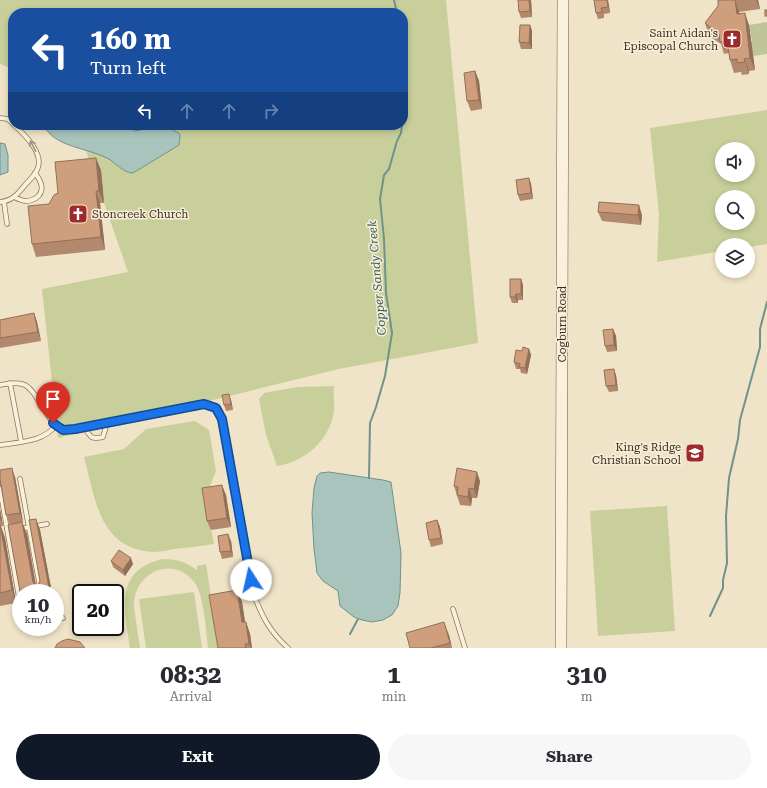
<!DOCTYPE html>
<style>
body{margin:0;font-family:"Roboto Serif",serif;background:#f7f7f7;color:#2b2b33;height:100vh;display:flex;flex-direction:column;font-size:15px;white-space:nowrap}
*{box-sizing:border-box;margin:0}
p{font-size:13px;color:#7c7c81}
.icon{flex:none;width:22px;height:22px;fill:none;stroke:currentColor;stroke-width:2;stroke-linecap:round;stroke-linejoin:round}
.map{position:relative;height:648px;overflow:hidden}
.side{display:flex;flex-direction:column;background:#fff;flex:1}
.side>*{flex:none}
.guide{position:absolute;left:8px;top:8px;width:400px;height:122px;border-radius:16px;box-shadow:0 2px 6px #0003;background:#1a4fa0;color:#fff;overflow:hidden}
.controls{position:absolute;left:715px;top:142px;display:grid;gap:8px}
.controls a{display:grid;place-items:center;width:40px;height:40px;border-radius:50%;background:#fff;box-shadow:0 2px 6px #0003;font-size:20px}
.speed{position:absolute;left:12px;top:584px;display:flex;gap:8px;font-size:20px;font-weight:700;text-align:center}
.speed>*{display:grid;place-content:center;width:52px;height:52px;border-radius:50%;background:#fff;box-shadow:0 2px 6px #0003;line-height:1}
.speed small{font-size:10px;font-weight:400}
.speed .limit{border:2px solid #111;border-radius:6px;background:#fff;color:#111}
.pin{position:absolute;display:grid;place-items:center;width:34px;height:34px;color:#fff;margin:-41px -17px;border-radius:50% 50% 50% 0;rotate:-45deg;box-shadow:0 0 4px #0007}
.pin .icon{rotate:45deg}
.me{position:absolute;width:44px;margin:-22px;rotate:350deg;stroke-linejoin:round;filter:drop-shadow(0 0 3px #0008)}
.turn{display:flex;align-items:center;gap:14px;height:84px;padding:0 16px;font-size:18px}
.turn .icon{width:52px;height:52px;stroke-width:2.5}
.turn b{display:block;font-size:28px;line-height:34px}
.lanes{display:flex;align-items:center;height:38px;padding:0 16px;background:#0003;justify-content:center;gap:20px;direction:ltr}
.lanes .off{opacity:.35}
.eta{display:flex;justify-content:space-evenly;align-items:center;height:68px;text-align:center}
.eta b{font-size:24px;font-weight:700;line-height:28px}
.cta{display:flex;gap:8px;margin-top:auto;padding:8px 16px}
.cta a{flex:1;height:46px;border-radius:24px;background:#111827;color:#fff;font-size:16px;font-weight:700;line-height:46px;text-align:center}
.cta a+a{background:#f7f7f7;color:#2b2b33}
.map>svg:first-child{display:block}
.green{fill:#c9cf9b;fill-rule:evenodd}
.cemetery{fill:#bfc49a}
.water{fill:#a9c4bc;stroke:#6f938a}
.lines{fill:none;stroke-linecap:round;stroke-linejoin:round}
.stream{stroke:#6f938a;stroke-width:2}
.lane-casing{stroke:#8d765c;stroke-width:5.5}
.secondary-casing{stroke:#6f573f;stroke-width:12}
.lane{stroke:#faf1dc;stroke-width:4}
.secondary{stroke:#faf1dc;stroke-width:11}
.wall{fill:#b2896c}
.shaded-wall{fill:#916f58}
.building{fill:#cf9f7d;stroke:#916f58}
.oneway{stroke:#9c907e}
.route-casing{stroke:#114b97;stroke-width:10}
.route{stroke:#1a73e8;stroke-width:7}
.labels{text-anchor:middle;stroke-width:3;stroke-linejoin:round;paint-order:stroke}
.poi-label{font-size:11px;fill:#3d2e20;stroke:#f7eed8;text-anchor:end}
.street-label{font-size:11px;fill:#3d2e20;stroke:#f7eed8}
.water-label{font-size:12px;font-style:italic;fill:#2f5d5a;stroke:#f7eed8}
</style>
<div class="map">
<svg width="767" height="648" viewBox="0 0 767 648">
<rect width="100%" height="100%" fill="#f0e4c8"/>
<g class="green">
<polygon points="0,0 446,0 478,343 339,369 58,438 42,289 128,272 77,125 403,125 403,13 13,13 13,69 0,64"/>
<path d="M767 110V244L748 247V245H722V251L657 262 659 215 650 128ZM722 149H748V175H722ZM722 197H748V223H722Z"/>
<path d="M334 386C333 395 335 403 334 411 330 440 305 462 277 466L266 435 259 399 264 393 298 387Z"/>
<path d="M195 421 209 430 216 471 205 499 214 544C200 546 187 548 174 549 167 550 160 552 153 552 99 549 95 498 84 457L124 449 146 429Z"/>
<polygon points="667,506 675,631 598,636 590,511"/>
<path d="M163 559C176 559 186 562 197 570V566L206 564 219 648H208C206 631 204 594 194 582 172 554 133 573 134 607L140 648H130C125 610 113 570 163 559Z"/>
<polygon points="194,592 202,648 146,648 139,599"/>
</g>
<polygon class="cemetery" points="767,22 767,54 753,56 746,42 752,41 749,25"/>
<g class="water">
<path d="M42 125H123L135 131 160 126 166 127 179 133 180 136 179 145 133 173C123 173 115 162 107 158 91 150 70 148 55 138 50 135 46 129 42 125Z"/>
<polygon points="0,143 5,144 8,155 8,172 0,175"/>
<polygon points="329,472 383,480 391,482 401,553 400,593 398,606 392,615 383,620 372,622 362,620 354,617 340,606 338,591 323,581 317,573 314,549 312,513 314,488 317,476 320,473"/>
</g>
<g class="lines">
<g class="stream">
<polyline points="394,0 397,13"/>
<polyline points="403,60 407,92 403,118"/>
<polyline points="369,478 370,423 376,407 385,376 392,333 386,293 384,239 380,199 384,175 389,169 397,141 401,133 402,125"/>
<polyline points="710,616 723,588 723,580 727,563 726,516 729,478 738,439 740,420 760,347 760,329 767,302"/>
<polyline points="350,634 358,619"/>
</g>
<defs>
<g id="lane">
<polyline points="0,118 8,119 13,124"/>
<path d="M14 197C18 199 23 201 26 201 30 201 33 200 36 198 46 191 41 181 35 173"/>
<path d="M0 202C12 201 18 194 25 185 29 181 34 176 37 170 45 154 25 135 14 125"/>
<polyline points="4,202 7,224"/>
<polyline points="10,383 21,441"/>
<path d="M0 385C7 384 15 382 22 384 38 388 45 423 63 429 66 430 71 429 75 429L204 404 216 408 222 419 253 593C262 616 269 631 288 648"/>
<path d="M85 427C90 437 91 440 103 437L107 423"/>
<path d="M0 445C19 442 44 442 56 425"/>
<polyline points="20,479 41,593"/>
<polyline points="0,489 21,609"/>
<polyline points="20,529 47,524"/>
<polyline points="453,609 465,648"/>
<polyline points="55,619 63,618"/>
</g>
<polyline id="secondary" points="561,648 563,0"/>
</defs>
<use href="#lane" class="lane-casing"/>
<use href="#secondary" class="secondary-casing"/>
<use href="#lane" class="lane"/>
<use href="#secondary" class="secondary"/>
</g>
<g class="wall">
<polygon points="531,0 532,17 521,18 519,12"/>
<polygon points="594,0 608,0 610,13 604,14 604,18 598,19 596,13"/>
<polygon points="718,0 758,0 760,9 739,12 740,14 749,25 755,70 749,71 749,74 742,75 741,72 734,73 730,60 729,53 724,54 721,44 709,36 705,23 718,6"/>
<polygon points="530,25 532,31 532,49 521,49 519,42"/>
<polygon points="475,71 479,81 482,109 471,111 467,101"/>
<polygon points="101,170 104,203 100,203 105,250 36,257 32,244 58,193"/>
<polygon points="529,178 531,184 533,199 520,201 518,195"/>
<polygon points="598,212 642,215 641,225 602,221"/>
<polygon points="521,279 523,285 523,300 518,300 518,303 512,303 510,297"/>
<polygon points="34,313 37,322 41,341 0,348 0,320"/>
<polygon points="613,329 616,336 617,351 607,352 605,346"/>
<polygon points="529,349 531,355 527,374 521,373 520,369 516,369 514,362 522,351"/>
<polygon points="616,375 618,391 609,392 606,386"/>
<polygon points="231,400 233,410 226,411 224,405"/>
<polygon points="0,470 15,477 23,522 22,522 27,534 36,585 38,585 40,581 36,519 40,530 52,593 21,593 10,525 6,515 1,486 0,486"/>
<polygon points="480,481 477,498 472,498 471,506 460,505 454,486"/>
<polygon points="226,495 231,527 211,530 207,521"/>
<polygon points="0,509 3,526 1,526 5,538 16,603 0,606"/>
<polygon points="437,520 440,527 443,544 431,547 429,540"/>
<polygon points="231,541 233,557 222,559 220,552"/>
<polygon points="111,561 133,564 125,576 113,567"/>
<polygon points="237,590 242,602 245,622 246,622 250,634 252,648 218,648"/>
<polygon points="449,635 452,648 410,648"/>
</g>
<g class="shaded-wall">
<polygon points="529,0 531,0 532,17 530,11"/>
<polygon points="607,0 608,0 610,13 608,7"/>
<polygon points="735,0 739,12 741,26 737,14"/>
<polygon points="756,0 758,0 760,9"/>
<polygon points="745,13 749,25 755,70 750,58"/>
<polygon points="530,25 532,31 532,49 529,43"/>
<polygon points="744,59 749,71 749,74"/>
<polygon points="475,71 479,81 482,109 479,100"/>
<polygon points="96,158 101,170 104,203 99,191"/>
<polygon points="529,178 531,184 533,199 531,193"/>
<polygon points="96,191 100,203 105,250 101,237"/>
<polygon points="639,205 642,215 641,225 638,215"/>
<polygon points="521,279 523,285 523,300 521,294"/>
<polygon points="516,294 518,300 518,303 515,297"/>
<polygon points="34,313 37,322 41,341 38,332"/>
<polygon points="613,329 616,336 617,351 614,345"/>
<polygon points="529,349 531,355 527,374 525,368"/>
<polygon points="614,369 616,375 618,391 616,385"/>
<polygon points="229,394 231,400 233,410 231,404"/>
<polygon points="12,468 15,477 23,522 20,513"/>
<polygon points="477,472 480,481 477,498 474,489"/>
<polygon points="222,485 226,495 231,527 227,518"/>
<polygon points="469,488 472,498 471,506 468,497"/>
<polygon points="0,509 3,526 0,518"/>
<polygon points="36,519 40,530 52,593 50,593"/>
<polygon points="437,520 440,527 443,544 441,538"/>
<polygon points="22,522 27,534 37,593 33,582"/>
<polygon points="0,525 5,538 16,603 12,590"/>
<polygon points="228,534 231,541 233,557 231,551"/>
<polygon points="131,558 133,564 125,576 123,570"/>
<polygon points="237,590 242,602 247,635 242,622"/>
<polygon points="246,622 250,634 252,648 251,648 249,644"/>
<polygon points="444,622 449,635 452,648 450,643"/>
</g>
<g class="building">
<polygon points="518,0 529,0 530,11 519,12"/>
<polygon points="594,0 607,0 608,7 601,8 602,12 596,13"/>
<polygon points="718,0 735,0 737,14 745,13 750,58 744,59 745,62 737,63 737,59 730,60 727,41 720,42 719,34 705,23 718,6"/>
<rect x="765" y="10" width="2" height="6"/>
<polygon points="520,25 530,25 529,43 519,42"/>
<polygon points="475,71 479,100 467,101 464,73"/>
<polygon points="96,158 99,191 96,191 101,237 32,244 28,206 49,204 54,195 58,193 55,162"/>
<polygon points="529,178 531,193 518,195 516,180"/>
<polygon points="599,202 639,205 638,215 598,212"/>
<polygon points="510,279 521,279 521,294 516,294 515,297 510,297"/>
<polygon points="34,313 38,332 0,338 0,320"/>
<polygon points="613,329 614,345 605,346 603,330"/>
<polygon points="523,347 529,349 525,368 519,367 520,364 514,362 516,350 522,351"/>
<polygon points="614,369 616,385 606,386 604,370"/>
<polygon points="229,394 231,404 224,405 222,395"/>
<polygon points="12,468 20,513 6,515 0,479 0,470"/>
<polygon points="457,468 477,472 474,489 469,488 468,497 457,495 458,487 454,486"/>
<polygon points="222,485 227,518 207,521 202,488"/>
<polygon points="36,519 50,593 21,593 21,597 8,525 22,522 33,582 35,585 38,585 40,581 29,520"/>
<polygon points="437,520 441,538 429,540 426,523"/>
<polygon points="0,525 12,590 0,593"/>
<polygon points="228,534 231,551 220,552 218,536"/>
<polygon points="119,550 131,558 123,570 111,561"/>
<polygon points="237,590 242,622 246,622 249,644 245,644 246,648 218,648 209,595"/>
<polygon points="444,622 450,643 431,648 410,648 406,633"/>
<polygon points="68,639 80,642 85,648 55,648 57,644 62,641"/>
</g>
<defs><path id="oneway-shaft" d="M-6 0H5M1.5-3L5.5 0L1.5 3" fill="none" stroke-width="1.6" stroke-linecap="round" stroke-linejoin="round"/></defs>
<use class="oneway" href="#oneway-shaft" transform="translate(33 146) rotate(-117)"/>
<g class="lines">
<defs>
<polyline id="route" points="53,423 63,430 75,429 204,404 216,408 222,419 251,580"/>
</defs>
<use href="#route" class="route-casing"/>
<use href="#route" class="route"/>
</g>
<defs>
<symbol id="church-square" viewBox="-11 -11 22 22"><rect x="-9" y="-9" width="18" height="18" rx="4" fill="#9e2a2b" stroke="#f7eed8"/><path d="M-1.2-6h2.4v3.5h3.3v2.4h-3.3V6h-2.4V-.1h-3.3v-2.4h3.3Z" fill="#fff"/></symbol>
<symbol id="school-square" viewBox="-11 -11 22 22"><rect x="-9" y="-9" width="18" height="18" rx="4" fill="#9e2a2b" stroke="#f7eed8"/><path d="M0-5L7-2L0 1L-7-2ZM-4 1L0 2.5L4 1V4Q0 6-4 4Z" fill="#fff"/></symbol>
</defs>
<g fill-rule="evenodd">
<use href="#church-square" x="721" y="28" width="22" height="22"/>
<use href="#church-square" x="67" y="203" width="22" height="22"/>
<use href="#school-square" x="684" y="442" width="22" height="22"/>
</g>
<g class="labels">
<g class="poi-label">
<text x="718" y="37">Saint Aidan's<tspan x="718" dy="13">Episcopal Church</tspan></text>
<text x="92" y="218" text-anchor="start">Stoncreek Church</text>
<text x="681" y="451">King's Ridge<tspan x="681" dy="13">Christian School</tspan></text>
</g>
<g class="street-label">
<text transform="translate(562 324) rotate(-90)" y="4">Cogburn Road</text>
</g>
<g class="water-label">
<text transform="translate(377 278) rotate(-95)" y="4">Copper Sandy Creek</text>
</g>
</g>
</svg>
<div class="controls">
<a><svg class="icon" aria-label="sound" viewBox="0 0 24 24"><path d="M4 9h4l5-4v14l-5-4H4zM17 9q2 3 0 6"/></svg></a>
<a><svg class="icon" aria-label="search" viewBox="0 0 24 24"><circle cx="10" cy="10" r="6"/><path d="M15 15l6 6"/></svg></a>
<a><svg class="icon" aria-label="layers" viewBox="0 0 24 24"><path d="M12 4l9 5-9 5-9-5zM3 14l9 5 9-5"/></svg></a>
</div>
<div class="speed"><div>10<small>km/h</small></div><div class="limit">20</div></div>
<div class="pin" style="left:53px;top:423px;background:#d93025"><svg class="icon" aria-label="arrive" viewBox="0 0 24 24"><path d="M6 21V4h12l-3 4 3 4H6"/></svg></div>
<svg class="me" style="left:251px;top:580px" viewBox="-20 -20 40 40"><circle r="19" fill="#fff"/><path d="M0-13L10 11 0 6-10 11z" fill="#1a73e8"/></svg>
<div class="guide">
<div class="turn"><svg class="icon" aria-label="left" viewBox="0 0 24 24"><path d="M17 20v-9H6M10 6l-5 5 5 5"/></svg><div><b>160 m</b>Turn left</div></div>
<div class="lanes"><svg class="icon" aria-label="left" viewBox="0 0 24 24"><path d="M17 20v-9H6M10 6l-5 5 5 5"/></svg><svg class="icon off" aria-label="ahead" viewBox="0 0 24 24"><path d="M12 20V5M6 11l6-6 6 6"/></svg><svg class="icon off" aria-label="ahead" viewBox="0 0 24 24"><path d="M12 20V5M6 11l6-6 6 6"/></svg><svg class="icon off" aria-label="right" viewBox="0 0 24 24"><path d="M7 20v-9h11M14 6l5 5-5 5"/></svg></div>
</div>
</div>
<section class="side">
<div class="eta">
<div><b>08:32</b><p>Arrival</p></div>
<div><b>1</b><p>min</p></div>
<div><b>310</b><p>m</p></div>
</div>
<div class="cta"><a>Exit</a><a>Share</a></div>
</section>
